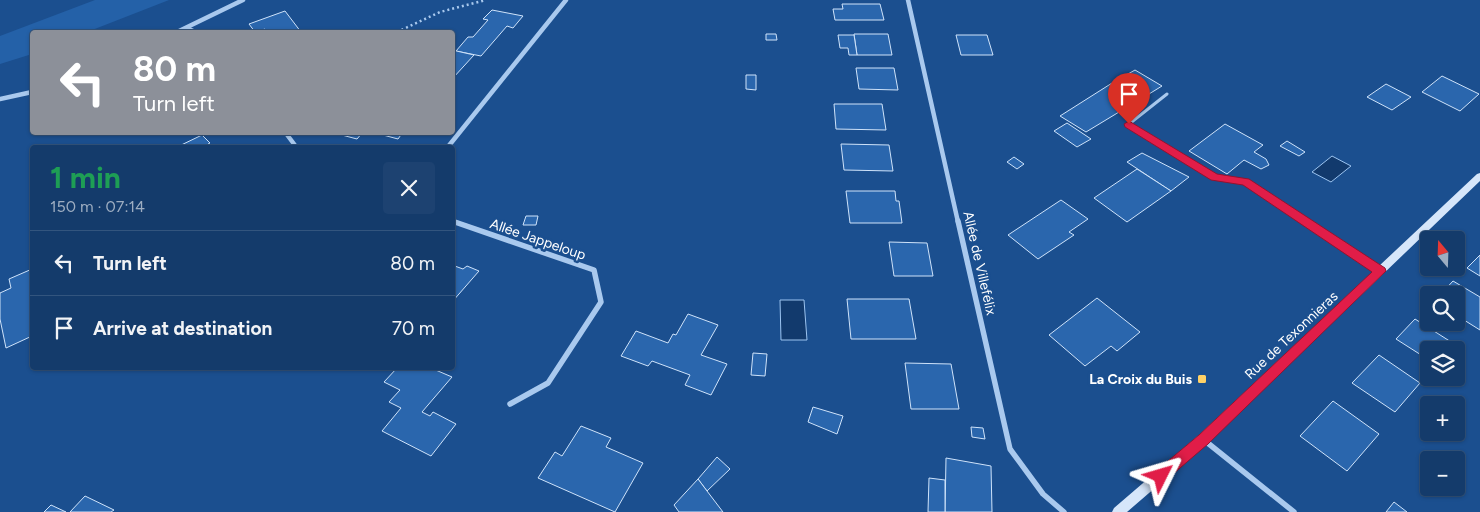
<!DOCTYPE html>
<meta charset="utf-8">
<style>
body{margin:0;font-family:Figtree,sans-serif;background:#1d4271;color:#f1f3f6;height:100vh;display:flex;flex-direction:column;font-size:19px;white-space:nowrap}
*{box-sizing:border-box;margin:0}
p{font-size:16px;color:#9dadc1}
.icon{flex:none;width:28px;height:28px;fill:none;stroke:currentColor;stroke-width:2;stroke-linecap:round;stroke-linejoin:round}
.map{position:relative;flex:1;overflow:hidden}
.sheet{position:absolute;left:30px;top:145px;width:425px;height:225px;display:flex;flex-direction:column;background:#143b6b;border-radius:5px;box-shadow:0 1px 4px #0004,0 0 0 1px #33557e}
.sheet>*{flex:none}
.hud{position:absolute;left:30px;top:30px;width:425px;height:105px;border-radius:5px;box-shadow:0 1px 4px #0004,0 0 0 1px #33557e;background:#8c9099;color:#fff;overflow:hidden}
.needle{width:32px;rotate:341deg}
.buttons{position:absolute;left:1420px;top:231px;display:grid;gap:10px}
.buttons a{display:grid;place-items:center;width:45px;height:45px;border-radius:5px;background:#143b6b;box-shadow:0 1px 4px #0004,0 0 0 1px #33557e;font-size:25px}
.pin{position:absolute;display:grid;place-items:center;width:42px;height:42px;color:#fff;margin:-51px -21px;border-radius:50% 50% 50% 0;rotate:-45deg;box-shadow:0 0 5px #0007}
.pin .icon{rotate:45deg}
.me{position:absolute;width:55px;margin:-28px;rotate:50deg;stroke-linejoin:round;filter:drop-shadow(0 0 4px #0008)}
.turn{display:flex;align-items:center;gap:18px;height:105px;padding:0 20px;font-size:22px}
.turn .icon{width:65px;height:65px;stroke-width:2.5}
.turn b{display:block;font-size:35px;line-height:42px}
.round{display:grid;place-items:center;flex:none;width:52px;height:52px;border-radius:5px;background:#1d4271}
.summary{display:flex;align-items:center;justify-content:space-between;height:85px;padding:0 20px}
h1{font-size:30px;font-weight:700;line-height:38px;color:#1e9e55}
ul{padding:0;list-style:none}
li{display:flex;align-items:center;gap:15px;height:65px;padding:0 20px;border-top:1px solid #33557e}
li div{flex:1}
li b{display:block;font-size:19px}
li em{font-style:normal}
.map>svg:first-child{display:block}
.green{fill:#2461a8}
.water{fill:#123a6d;stroke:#9cc4f0}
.building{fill:#2a66ad;stroke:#cfe3fa}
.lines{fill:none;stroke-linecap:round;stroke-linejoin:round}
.path{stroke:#a9c9ee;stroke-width:2.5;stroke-dasharray:2 3;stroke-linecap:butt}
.service-far1{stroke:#a9c9ee;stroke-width:3}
.service{stroke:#a9c9ee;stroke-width:4.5}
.minor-far1{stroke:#a9c9ee;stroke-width:4.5}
.minor{stroke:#a9c9ee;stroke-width:5.5}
.secondary{fill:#d6e6fa;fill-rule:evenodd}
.route{fill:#e11d48;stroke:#92132f}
.poi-dot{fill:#ffd166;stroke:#1b4f8f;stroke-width:2}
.labels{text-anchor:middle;stroke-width:5;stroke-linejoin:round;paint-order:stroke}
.street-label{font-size:14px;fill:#fff;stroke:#1b4f8f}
.poi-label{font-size:14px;font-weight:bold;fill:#fff;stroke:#1b4f8f;text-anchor:end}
</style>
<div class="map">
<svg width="1480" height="512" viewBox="0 0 1480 512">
<rect width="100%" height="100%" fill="#1b4f8f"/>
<polygon class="green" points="95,0 169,0 87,32 32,32 32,54 0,64 0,36"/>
<g class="water">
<polygon points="1332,156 1351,166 1331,182 1312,172"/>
<polygon points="780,300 804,300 807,340 781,340"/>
</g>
<g class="building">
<polygon points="842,4 880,4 884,20 835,20 833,9 843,9"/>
<polygon points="492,10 523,16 513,28 507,26 481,56 456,51 468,37 473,37 488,20 483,19"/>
<polygon points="285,11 301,32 267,32 265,29 255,32 249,24"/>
<polygon points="766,34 776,34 777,40 766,40"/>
<polygon points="854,34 888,34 892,55 857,55"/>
<polygon points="838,35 854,35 857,55 849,55 848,48 840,48"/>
<polygon points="956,35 987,35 993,55 961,55"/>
<polygon points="452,50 474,55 453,78 452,78"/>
<polygon points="856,68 894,68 898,90 859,89"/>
<polygon points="1135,70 1162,86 1149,94 1121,78"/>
<polygon points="746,75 756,75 756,90 746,89"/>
<polygon points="1442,76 1479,94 1460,111 1422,92"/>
<polygon points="1120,78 1144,93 1122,107 1124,109 1086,132 1060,116"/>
<polygon points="1386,84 1411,97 1392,110 1367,97"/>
<polygon points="834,104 882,104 886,130 836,129"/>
<polygon points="1067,123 1091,139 1077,147 1054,131"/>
<polygon points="1225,124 1263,145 1254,152 1266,159 1269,165 1261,169 1244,160 1227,174 1189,151"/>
<polygon points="339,132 363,132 357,139 338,134"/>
<polygon points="385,132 403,132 398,139 383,135"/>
<polygon points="202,135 210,143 208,144 209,146 212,145 214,148 175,148"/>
<polygon points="1287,141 1305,152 1299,156 1280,146"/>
<polygon points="841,144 889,145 893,171 844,170"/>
<polygon points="1142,153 1189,177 1171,191 1127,162"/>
<polygon points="1014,157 1024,164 1017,169 1007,162"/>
<polygon points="1137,169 1171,191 1127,222 1094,198"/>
<polygon points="846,191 895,191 896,201 899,201 902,223 850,223"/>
<polygon points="1061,200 1088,219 1069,232 1074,235 1038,259 1008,235"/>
<polygon points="526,216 538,216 536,225 523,225"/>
<polygon points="889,242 927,243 933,276 894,276"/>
<polygon points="1480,255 1480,276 1467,268"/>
<polygon points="452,265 463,269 467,266 479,271 452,302"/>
<polygon points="32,269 32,336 6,348 0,319 0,293 11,288 9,279"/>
<polygon points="1453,281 1480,297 1480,330 1456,315 1456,295 1440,295"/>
<polygon points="1097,298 1140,332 1117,351 1111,346 1085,366 1049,335"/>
<polygon points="847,299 909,299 916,339 851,339"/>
<polygon points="688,314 718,325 701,355 727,364 711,395 685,385 690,375 652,361 648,366 621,356 636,331 668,343 673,334 676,335"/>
<polygon points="1415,319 1459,347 1456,350 1429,350 1429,360 1396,339"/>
<polygon points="753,353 767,354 765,376 751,375"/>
<polygon points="1379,355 1420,383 1395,412 1352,383"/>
<polygon points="905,363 951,364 959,409 911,409"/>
<polygon points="397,368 431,368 452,377 422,412 430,416 433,412 456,424 431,456 382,431 401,408 389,402 400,390 384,382"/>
<polygon points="1333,401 1379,434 1347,471 1300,436"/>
<polygon points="813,407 843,416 837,434 808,422"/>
<polygon points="581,426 611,438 606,447 643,463 615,512 538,478 555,452 562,456"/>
<polygon points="971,427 983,428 985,439 972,437"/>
<polygon points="717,457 730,469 707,491 698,479"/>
<polygon points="946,458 991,466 992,512 945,512"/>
<polygon points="929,478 945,480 945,512 928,512"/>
<polygon points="698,479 707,491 723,512 679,512 674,505"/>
<polygon points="85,496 114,510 111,512 70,512"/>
<polygon points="1394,502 1407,512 1386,512"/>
<polygon points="51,505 66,512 44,512"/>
</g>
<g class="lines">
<polyline class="path" points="397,32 440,12 486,0"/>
<polyline class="service-far1" points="1167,94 1129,124 1215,178 1246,181 1307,222"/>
<polyline class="service" points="1305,221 1380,271"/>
<g class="minor-far1">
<polyline points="908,0 958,222"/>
<polyline points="187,28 195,32"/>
<polyline points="177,32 243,0"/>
<polyline points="0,99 32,92"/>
<polyline points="285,132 297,148"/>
<polyline points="447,148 566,0"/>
<polyline points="452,221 455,222"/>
</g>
<g class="minor">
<polyline points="452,221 594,270 601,302 548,383 510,404"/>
<polyline points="958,221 1010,449 1043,494 1064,512"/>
<polyline points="1204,440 1294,512"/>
</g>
<polygon class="secondary" points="1480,173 1480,181 1207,443 1127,512 1112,512 1114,508 1199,435 1477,174"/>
</g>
<polygon class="route" points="1129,121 1217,174 1249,179 1385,268 1386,271 1208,444 1166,480 1161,482 1156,480 1154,476 1156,471 1199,435 1372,272 1243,185 1211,180 1125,127 1124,124"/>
<rect class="poi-dot" x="1197" y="374" width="10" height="10" rx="2.5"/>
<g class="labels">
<g class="street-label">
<text transform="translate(538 239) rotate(19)" y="5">Allée Jappeloup</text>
<text transform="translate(980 263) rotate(77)" y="5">Allée de Villefélix</text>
<text transform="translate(1291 335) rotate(-43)" y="5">Rue de Texonnieras</text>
</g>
<g class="poi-label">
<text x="1192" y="384">La Croix du Buis</text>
</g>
</g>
</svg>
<div class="buttons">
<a><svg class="needle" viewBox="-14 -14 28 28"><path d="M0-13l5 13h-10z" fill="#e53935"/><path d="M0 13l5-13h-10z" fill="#9dadc1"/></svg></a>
<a><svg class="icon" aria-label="search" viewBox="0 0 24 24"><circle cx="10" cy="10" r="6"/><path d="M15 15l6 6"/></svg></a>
<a><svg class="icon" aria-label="layers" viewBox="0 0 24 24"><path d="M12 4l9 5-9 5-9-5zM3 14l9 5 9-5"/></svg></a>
<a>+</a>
<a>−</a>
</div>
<div class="pin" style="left:1129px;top:124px;background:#d93025"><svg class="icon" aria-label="arrive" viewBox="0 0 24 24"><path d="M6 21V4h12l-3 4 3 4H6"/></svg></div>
<svg class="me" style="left:1161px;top:476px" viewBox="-20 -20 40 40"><path d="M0-17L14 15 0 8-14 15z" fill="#e11d48" stroke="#fff" stroke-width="4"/></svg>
<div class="hud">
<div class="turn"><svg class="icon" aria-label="left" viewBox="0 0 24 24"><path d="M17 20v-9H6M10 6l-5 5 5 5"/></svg><div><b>80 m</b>Turn left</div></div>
</div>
<section class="sheet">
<div class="summary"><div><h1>1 min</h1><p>150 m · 07:14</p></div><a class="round"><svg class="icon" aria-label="close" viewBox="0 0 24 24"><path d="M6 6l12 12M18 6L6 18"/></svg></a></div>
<ul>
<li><svg class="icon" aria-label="left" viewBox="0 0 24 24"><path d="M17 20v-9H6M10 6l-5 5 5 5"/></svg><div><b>Turn left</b></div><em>80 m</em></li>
<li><svg class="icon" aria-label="arrive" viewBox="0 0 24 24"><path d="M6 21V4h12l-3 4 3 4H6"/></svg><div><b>Arrive at destination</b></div><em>70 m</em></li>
</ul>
</section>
</div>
